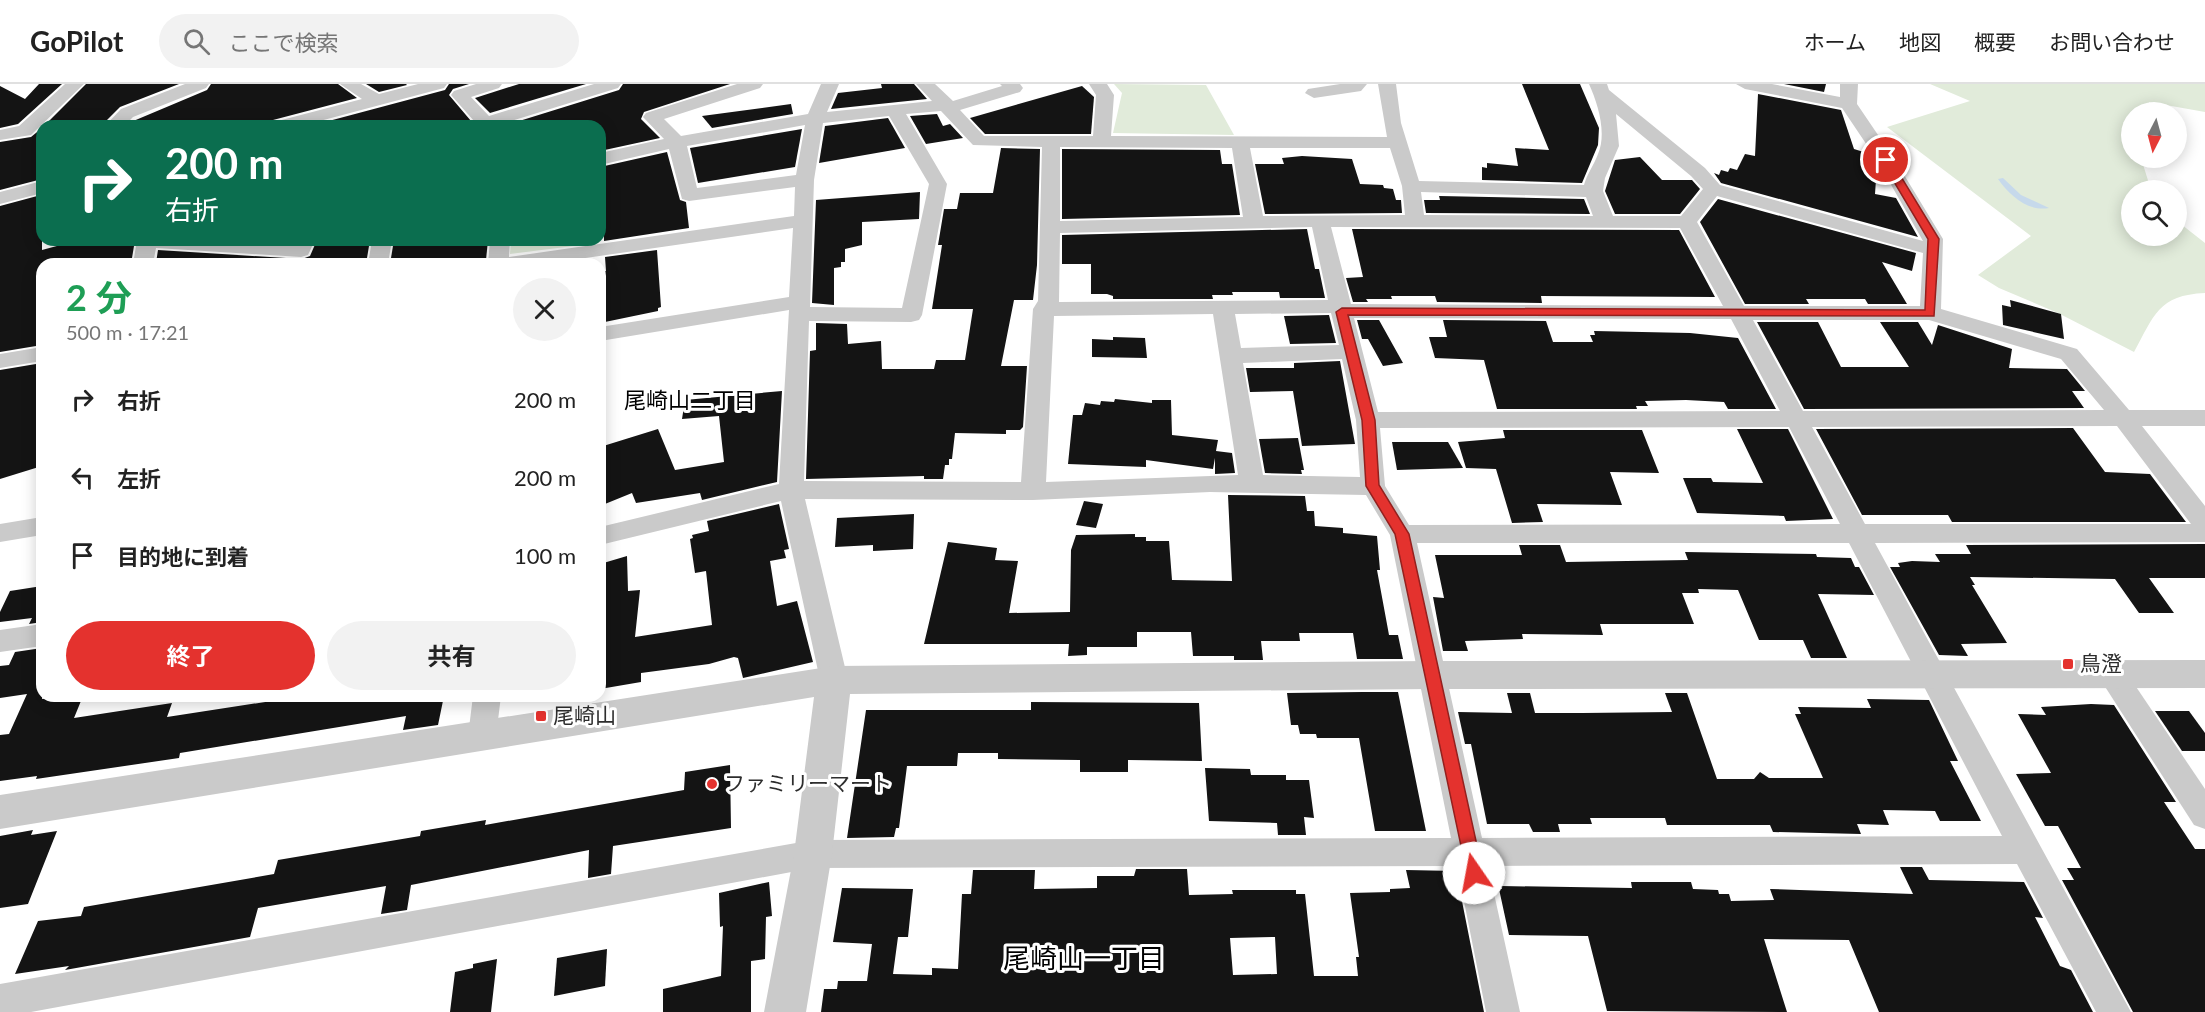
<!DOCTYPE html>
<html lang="ja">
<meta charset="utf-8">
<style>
body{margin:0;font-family:Lato,"Noto Sans JP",sans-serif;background:#f2f2f2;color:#222;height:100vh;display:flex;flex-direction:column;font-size:22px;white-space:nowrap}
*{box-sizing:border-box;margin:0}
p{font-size:20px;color:#767676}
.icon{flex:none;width:33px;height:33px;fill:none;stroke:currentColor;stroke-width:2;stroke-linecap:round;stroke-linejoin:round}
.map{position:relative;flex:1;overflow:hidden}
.panel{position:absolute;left:36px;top:174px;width:570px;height:444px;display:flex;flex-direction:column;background:#fff;border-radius:18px;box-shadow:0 3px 15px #0003}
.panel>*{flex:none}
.guide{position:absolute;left:36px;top:36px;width:570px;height:126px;border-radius:18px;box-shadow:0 3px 15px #0003;background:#0b6e4f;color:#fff;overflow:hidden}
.needle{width:39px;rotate:186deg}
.tools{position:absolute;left:2121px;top:18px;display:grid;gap:12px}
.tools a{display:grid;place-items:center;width:66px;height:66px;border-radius:50%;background:#fff;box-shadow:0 3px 15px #0003;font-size:30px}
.pin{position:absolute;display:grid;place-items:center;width:51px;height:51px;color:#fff;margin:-26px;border:3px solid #fff;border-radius:50%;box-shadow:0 2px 6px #0007}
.me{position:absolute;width:66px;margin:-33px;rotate:348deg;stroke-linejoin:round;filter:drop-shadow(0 0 4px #0008)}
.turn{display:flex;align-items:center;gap:21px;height:126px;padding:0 30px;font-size:27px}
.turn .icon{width:78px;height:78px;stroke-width:2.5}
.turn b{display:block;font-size:42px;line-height:51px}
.round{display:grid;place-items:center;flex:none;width:63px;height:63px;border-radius:32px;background:#f2f2f2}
.overview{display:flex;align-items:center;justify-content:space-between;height:102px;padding:0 30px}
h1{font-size:36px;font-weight:700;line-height:45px;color:#1e9e55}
.cta{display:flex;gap:12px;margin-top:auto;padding:12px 30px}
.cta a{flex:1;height:69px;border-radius:36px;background:#e4322e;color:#fff;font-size:24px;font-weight:700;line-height:69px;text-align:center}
.cta a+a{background:#f2f2f2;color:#222}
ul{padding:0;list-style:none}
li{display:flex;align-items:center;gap:18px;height:78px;padding:0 30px}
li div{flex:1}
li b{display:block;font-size:22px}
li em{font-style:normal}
header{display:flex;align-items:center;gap:36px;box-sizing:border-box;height:84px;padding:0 30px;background:#fff;border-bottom:2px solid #e0e0e0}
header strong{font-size:28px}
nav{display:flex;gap:33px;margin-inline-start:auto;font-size:21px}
.search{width:420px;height:54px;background:#f2f2f2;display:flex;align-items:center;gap:15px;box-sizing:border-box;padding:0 21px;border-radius:33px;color:#767676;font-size:22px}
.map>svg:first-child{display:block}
.green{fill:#e1ebda}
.water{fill:#c6d9eb}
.building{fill:#141414;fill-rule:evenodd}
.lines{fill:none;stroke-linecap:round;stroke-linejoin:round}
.minor{fill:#cacaca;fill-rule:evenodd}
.tertiary{fill:#cacaca;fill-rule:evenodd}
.route{fill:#e4322e;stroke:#94201e;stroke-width:1.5}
.poi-dot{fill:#e4322e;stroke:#fff;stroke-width:2}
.labels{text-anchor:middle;stroke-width:6;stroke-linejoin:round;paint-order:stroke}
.poi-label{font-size:21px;fill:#2d2d2d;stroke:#fff;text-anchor:start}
.neighbourhood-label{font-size:22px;fill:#000;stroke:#fff}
.near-neighbourhood-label{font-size:27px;fill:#000;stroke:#fff}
</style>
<header>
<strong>GoPilot</strong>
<div class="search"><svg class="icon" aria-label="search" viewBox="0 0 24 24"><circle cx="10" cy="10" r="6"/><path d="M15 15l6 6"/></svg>ここで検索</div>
<nav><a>ホーム</a><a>地図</a><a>概要</a><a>お問い合わせ</a></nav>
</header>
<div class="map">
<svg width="2205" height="928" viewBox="0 0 2205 928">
<rect width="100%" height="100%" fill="#fff"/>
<g class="green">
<polygon points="1114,0 1206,1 1234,51 1113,49 1122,9"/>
<path d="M1930 0H2205V28L2149 18 2147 28H2132V74H2141L2151 106H2132V152H2176L2177 137 2205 159V209C2158 211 2154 232 2134 268L2058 229 1999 204 1978 191 2031 152 1887 43 1970 17Z"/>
<polygon points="511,156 581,156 581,161 510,170"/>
</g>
<path class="water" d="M2003 94 2021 111 2049 124C2028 128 2009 111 1998 95Z"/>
<g class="building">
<polygon points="39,0 62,0 18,40 0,44 0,2 25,15"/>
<polygon points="86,0 179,0 120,23 101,42 44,42"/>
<polygon points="211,0 338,0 357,14 273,36 269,42 193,42 199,39 131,38 207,6"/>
<polygon points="366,0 406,0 407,1 379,8"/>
<polygon points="449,0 469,0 453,5 449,11 471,37 465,42 310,42 445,6"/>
<polygon points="519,0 586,0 490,29 475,14"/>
<polygon points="623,0 730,0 644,28 641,35 660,54 600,67 600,42 503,42 619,6"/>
<polygon points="881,0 914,0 927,15 831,25 838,9 882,4"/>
<polygon points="1522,0 1580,0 1599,44 1598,61 1582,99 1482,96 1482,83 1487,84 1487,79 1518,82 1515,64 1549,66"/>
<polygon points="1784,0 1826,0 1824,8"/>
<polygon points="1082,2 1094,13 1091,50 985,50 970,34"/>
<polygon points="1758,10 1841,26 1854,65 1870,70 1877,81 1875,110 1896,114 1918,153 1721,99 1714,89 1719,91 1721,86 1728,88 1730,84 1737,86 1745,70 1755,72"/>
<polygon points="791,20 793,30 712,44 702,32"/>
<polygon points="937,30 943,42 950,40 963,54 926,60 910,32"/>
<polygon points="888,34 905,64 819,79 825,42"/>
<polygon points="42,44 42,95 0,106 0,58 31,53"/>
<polygon points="802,45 795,83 698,99 690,64"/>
<polygon points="1001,64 1040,65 1037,181 1033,216 1014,216 1001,282 1027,282 1023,343 1020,346 1006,346 1006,350 955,349 952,375 949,375 949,381 945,381 943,395 924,395 924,392 806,395 810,267 816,266 816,239 847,240 848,260 881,257 882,285 934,285 936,276 965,276 973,225 932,225 942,161 938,161 944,125 957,125 960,109 993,109"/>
<polygon points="1062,65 1220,66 1222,80 1232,80 1240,131 1062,135"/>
<polygon points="667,68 680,116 686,118 689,144 604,157 604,151 600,151 600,83"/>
<polygon points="1302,72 1352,75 1360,100 1383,101 1384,104 1393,105 1396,116 1401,116 1402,129 1265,130 1255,80 1284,80 1282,74"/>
<polygon points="1640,73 1662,96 1692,96 1700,105 1680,130 1615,130 1605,107 1615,76"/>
<polygon points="920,108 919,135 862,138 862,161 845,165 845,178 841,178 841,183 834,184 834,221 812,219 816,116"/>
<polygon points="41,111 39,142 42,141 42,166 79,156 135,156 131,180 42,180 42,261 0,268 0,122"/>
<polygon points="1439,112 1584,115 1590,130 1426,129 1424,116 1440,116"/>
<polygon points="1718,115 1916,169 1912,187 1882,178 1907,220 1868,220 1865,215 1806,215 1809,220 1745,220 1700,138"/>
<polygon points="1307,145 1315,185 1319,185 1325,214 1280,214 1279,208 1232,208 1233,211 1212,211 1213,215 1113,215 1113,212 1107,210 1091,210 1091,180 1062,180 1062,151"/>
<polygon points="1352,145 1679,146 1715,213 1541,212 1542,219 1437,218 1435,212 1391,212 1392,215 1366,215 1368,218 1353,218 1346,194 1363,193"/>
<polygon points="317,156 370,156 366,180 156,179 158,166 302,175 310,172"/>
<polygon points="394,156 488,156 486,176 469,180 390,180"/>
<polygon points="657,166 661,223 658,224 658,227 600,239 600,188 606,187 605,173"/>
<polygon points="2010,216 2061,230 2064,255 2003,241 2002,221 2011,223"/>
<polygon points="1329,231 1336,259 1290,260 1284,232"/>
<polygon points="1357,236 1379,236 1403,279 1383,282 1368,255 1362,255"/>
<polygon points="1443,236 1546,237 1553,258 1593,258 1590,251 1595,251 1594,247 1690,249 1738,254 1776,325 1728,325 1724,318 1686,316 1645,317 1648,322 1636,322 1637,325 1497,325 1484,276 1435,274 1429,253 1447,253"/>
<polygon points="1757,238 1818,238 1841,283 1909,283 1880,238 1918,238 1932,261 1938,241 2012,265 2009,284 2067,285 2085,307 2072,307 2084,324 1804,325"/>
<polygon points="1113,253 1145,254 1147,274 1092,273 1092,255 1113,256"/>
<polygon points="1340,277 1355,360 1302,362 1293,307 1250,308 1246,284 1294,284 1294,279"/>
<polygon points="42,279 42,382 0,395 0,286"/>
<polygon points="782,307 777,398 702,416 700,409 636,419 632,409 600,422 600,363 658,345 675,386 724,378 719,332 682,335 685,316"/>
<polygon points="1115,315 1152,319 1152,316 1171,316 1172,351 1218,356 1216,367 1232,369 1235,389 1215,390 1215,374 1213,385 1146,376 1146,383 1068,380 1073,331 1082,331 1085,319 1100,321 1101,317 1114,318"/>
<polygon points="2073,344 2105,388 2150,390 2186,438 1952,438 1948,431 1862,431 1816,345"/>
<polygon points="1737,345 1788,345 1833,435 1786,437 1784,432 1697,429 1683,394 1711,394 1713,398 1763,399"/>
<polygon points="1503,346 1642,346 1659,389 1610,388 1622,421 1537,420 1543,438 1512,439 1496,385 1466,384 1458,358 1505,354"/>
<polygon points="1298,354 1304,386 1301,386 1302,390 1265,389 1259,355"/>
<polygon points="1392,358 1448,358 1463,384 1397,386"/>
<polygon points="1228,411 1305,412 1307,427 1314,427 1315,442 1343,444 1343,449 1377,452 1380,486 1377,486 1389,551 1398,551 1403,575 1357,575 1353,549 1299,549 1300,557 1261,557 1263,576 1234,576 1234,572 1193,572 1191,548 1137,548 1137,563 1087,563 1087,571 1068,572 1069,560 924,560 948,458 997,464 995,476 1018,477 1009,529 1070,528 1071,466 1076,451 1135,450 1135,453 1146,453 1146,457 1169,457 1172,496 1232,497"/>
<polygon points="1084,417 1103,420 1096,444 1076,441"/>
<polygon points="779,420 789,465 784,466 786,474 770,477 777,522 797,517 813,578 743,594 738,574 734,573 709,580 641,589 641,598 600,605 600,480 627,472 628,507 640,506 635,553 712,541 706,487 695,489 690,455 693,454 692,451 709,447 707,437"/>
<polygon points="914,430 913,465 873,467 873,461 835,463 837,434"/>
<polygon points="2205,460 2205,494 2149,494 2174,529 2139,529 2115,495 1970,493 1975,501 1972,501 2007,559 1961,560 1968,572 1939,571 1890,483 1900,483 1898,479 1912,477 1940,478 1935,470 1971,470 1966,461"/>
<polygon points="1519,461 1560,461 1566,478 1688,476 1685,468 1816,470 1817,473 1851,474 1855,483 1859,483 1874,511 1818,510 1847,574 1811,574 1803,556 1759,556 1738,506 1698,505 1699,509 1682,509 1694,540 1600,540 1603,551 1522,550 1523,555 1465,557 1468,567 1443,567 1433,513 1444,514 1435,471 1522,471"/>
<polygon points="42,502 42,538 29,540 32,534 0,538 0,528 10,507"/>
<polygon points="42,564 42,615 83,612 74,634 172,619 167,633 304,612 444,612 438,641 403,646 406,632 180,669 179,674 36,695 37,692 0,697 0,651 9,650 27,610 0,614 0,582 9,581 15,568"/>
<polygon points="1362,608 1398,608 1426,747 1375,747 1359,654 1317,654 1316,650 1300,650 1298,641 1291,641 1287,609"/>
<polygon points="1507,609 1530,609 1535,629 1583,629 1672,628 1665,609 1687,609 1717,695 1754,695 1760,688 1769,694 1823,694 1795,630 1801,630 1798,623 1871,624 1867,615 1929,616 1958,677 1950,677 1981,737 1940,737 1935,727 1883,726 1889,741 1857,740 1861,750 1773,748 1770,741 1667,741 1665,734 1590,734 1592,740 1558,740 1560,748 1533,748 1529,740 1487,740 1471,660 1465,660 1458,628 1512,629"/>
<polygon points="1031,618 1199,619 1202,677 1128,676 1128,688 1080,688 1080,676 998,675 998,669 958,669 957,682 907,682 899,744 896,744 894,753 847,754 866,626 1031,626"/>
<polygon points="2091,620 2114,621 2176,718 2164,718 2195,765 2205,765 2205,928 2133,928 2062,796 2074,796 2067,784 2081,784 2058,742 2045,742 2016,690 2051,689 2018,630 2046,631 2041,623"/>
<polygon points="2155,627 2189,627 2205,649 2205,667 2182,667"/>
<polygon points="730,681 731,744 613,762 611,790 588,794 589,766 411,801 407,826 381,830 386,802 258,824 250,853 65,886 69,882 15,890 38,837 81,832 84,823 274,790 278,776 420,752 421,747 486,736 485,741 684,706 685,688"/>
<polygon points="1205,684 1250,685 1251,691 1286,691 1286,696 1309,696 1314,734 1304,733 1306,751 1278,751 1277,739 1209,737"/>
<polygon points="33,746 31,751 57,747 28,820 0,824 0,752"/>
<polygon points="1900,783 1922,783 1929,796 2024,798 2043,834 2035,833 2060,882 2071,886 2093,928 1879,928 1849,856 1764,855 1787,928 1607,927 1588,852 1509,851 1499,805 1502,805 1501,802 1632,804 1631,798 1691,798 1693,805 1718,806 1719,810 1729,810 1731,817 1774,816 1770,805 1913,810"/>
<path d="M1136 785H1187L1189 811 1233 810 1232 806H1296V810H1305L1314 892H1358L1356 873H1359L1350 809 1390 808V805L1410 804 1406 786 1456 787 1484 928H821L824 905H837L838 897H867L872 860 833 858 842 804 913 805 908 853H898L893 890 932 891V884L958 885 962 810H971L973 786H1035L1034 805 1097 804V792H1134ZM1275 853 1277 890 1233 891 1230 854Z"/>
<polygon points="769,798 772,832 766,833 765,875 751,877 751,928 663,928 663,905 721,892 723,842 720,843 719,809"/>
<polygon points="607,865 605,902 554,912 557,874"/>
<polygon points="497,875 491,928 450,928 455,888 473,884 473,880"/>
</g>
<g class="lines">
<g class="minor">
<polygon points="65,0 84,0 31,51 0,56 0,46 19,42"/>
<polygon points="185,0 209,0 206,4 133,33 124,42 105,42 121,25"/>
<polygon points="340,0 361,0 379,10 418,0 447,0 444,4 301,42 271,42 274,38 362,15"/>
<polygon points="476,0 502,0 499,4 471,13 489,32 594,0 621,0 618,4 495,42 467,42 474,37 451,11 454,7"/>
<path d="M737 0H763L760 4 664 35 681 52 808 30 821 0H839L827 28 932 17 916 0H935L953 17 1002 2 1000 0H1020L1023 4 1020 8 960 26 984 52H1093L1096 11 1089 0H1107L1114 11 1111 52 1387 53 1378 0H1396L1401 39 1419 97 1584 101C1587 90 1594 81 1598 70 1607 49 1598 20 1589 0H1607L1609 6 1705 84 1720 101 1923 157 1877 76 1842 24 1745 5 1736 0H1772L1840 13V0H1858L1857 20 1895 76 1943 155 1941 225 2077 265 2129 326H2205V342H2142L2205 422V458L1875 459 2131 928H2096L2017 780 1488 782 1520 928H1486L1457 782 813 784 31 928H0V900L813 756 1451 754 1390 451 1366 411 1210 408 1033 416 805 415 848 596 844 604 834 608 824 604 820 596 781 417 600 461V443L779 400 789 226 600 257V243L789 213 793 144 544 180H488L490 156H510L509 173 794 132 795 103 689 117 682 115 669 65 600 81V69L664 55 643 33 646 29ZM941 27 973 61 1042 63 1038 217 1033 225 1021 398 804 397 809 237 911 238 919 236 922 231 947 100 906 30ZM1616 30 1691 92 1703 105 1681 132H1613L1603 107 1605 94 1619 62ZM889 32 929 100 902 224 810 223 814 96 823 39ZM805 41 796 91 697 104 687 62ZM1060 63 1232 64 1243 133 1060 137ZM1250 64H1390L1402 102 1405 131 1263 132ZM1421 108 1586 113 1593 132 1424 131ZM1717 112 1923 169 1920 222H1744L1697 138ZM1312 143 1328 216 1059 218 1060 149ZM1331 143 1680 144 1723 222 1351 220ZM1331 229 1339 261 1241 264 1235 230ZM1213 230 1238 391 1046 398 1054 232ZM1354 234 1731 235 1780 327 1378 328ZM1753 236H1929L2061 275 2104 326 1803 327ZM1342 275 1356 336 1360 393 1263 391 1243 279ZM2117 342 2191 440H1865L1812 343ZM1789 343 1840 440 1409 441 1385 402 1380 344ZM1417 459H1849L2002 752 1482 754Z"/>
<polygon points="1340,0 1367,0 1361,7 1314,14 1305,9 1308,5"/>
<polygon points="42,97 42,109 0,120 0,108"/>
<polygon points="137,156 224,156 293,160 295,156 315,156 308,171 301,173 156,164 153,180 133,180"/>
<polygon points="372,156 392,156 388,180 368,180"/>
<polygon points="42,263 42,277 0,284 0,270"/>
<polygon points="42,433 42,451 0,458 0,440"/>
<polygon points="42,540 42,562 0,568 0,546"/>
<polygon points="2112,579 2122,582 2205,705 2205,745 2194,741 2102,598 2098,590 2102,582"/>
<polygon points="473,612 501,612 496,652 492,661 482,664 472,661 468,652"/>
</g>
<polygon class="tertiary" points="2205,576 2205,604 1432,605 850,610 832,770 806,928 764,928 794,770 814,613 0,745 0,711 834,582 1432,577"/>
</g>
<polygon class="route" points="1882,73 1889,73 1939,155 1934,232 1348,231 1375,336 1379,401 1409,450 1483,789 1480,795 1474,797 1468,795 1395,450 1366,402 1362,336 1336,228 1342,224 1925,226 1928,155 1881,76"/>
<g class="poi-dot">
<rect x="2062" y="574" width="12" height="12" rx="3"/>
<rect x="535" y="626" width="12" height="12" rx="3"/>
<circle cx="712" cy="700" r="6"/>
</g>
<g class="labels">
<g class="poi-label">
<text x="2080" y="587">鳥澄</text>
<text x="553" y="639">尾崎山</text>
<text x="724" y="707">ファミリーマート</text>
</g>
<g class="neighbourhood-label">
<text x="690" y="324">尾崎山二丁目</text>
</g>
<g class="near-neighbourhood-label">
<text x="1084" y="884">尾崎山一丁目</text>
</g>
</g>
</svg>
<div class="tools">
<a><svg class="needle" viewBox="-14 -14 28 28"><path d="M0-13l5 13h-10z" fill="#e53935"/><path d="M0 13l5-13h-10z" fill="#767676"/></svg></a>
<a><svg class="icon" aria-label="search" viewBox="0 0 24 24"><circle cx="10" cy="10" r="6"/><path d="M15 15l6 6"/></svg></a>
</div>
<div class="pin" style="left:1886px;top:76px;background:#d93025"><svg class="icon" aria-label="arrive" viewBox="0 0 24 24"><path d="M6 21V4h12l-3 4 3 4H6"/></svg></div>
<svg class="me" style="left:1474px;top:789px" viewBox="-20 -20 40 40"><circle r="19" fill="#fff"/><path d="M0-13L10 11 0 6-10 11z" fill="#e4322e"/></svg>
<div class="guide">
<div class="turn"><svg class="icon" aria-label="right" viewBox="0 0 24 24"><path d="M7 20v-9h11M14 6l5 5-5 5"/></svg><div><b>200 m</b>右折</div></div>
</div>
<section class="panel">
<div class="overview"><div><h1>2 分</h1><p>500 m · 17:21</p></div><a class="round"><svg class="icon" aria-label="close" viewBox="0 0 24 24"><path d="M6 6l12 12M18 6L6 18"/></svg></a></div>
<ul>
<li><svg class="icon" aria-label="right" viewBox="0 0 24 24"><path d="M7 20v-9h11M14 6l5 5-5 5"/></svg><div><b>右折</b></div><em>200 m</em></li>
<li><svg class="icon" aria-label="left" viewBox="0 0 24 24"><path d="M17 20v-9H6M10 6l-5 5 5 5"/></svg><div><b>左折</b></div><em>200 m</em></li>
<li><svg class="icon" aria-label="arrive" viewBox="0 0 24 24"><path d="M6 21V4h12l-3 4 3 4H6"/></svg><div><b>目的地に到着</b></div><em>100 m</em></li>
</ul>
<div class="cta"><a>終了</a><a>共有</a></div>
</section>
</div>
